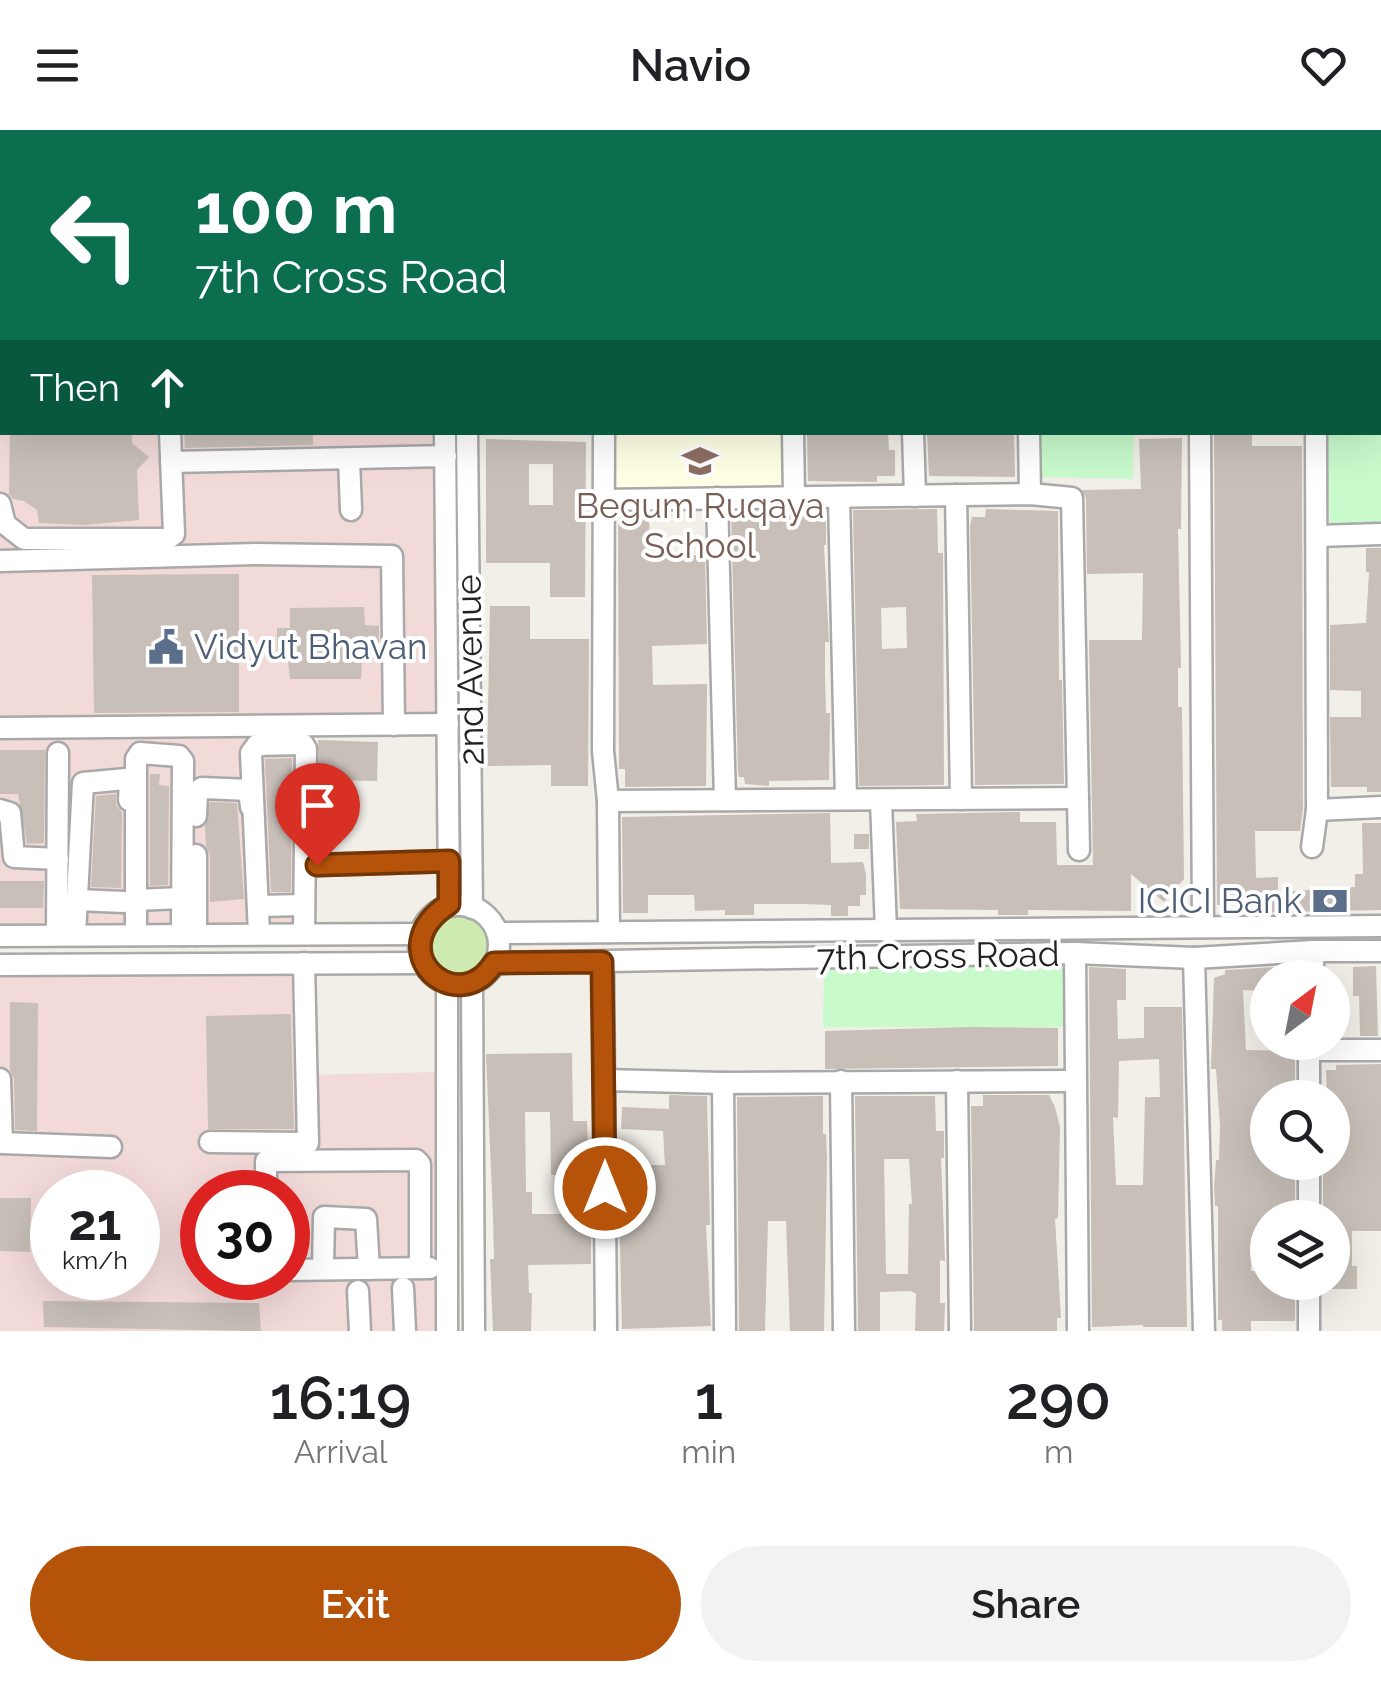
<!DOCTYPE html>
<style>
body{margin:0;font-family:Raleway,sans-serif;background:#f2f2f2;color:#202124;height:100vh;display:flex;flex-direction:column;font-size:38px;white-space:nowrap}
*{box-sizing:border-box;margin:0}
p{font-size:32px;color:#757577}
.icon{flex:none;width:55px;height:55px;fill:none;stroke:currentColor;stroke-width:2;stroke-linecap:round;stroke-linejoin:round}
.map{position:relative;height:1201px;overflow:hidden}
.panel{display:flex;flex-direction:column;background:#fff;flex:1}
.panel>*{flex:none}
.banner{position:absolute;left:0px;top:0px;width:1382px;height:305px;box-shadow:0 10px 40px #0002;background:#0b6e4f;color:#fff;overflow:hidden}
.needle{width:65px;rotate:32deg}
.fabs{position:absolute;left:1250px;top:830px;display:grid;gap:20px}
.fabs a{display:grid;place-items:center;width:100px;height:100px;border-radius:50%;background:#fff;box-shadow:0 10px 40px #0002;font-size:50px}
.speed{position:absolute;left:30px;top:1040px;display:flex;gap:20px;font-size:50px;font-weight:700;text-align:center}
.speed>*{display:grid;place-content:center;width:130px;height:130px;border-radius:50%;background:#fff;box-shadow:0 10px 40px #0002;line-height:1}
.speed small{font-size:25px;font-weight:400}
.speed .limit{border:15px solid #d22;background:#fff;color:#111}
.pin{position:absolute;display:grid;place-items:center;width:85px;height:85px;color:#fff;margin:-102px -42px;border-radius:50% 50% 50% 0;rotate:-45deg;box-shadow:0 0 10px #0007}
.pin .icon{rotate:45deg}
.me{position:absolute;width:110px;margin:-55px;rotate:0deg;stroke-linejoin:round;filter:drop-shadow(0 0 8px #0008)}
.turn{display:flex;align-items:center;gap:35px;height:210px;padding:0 30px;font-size:45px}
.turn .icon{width:130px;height:130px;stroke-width:2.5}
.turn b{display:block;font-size:70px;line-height:85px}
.then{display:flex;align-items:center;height:95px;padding:0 30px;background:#0003;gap:20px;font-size:38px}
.eta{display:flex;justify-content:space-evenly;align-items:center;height:170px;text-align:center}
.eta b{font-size:60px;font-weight:600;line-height:70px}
.primary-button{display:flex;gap:20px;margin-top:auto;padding:20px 30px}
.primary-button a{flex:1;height:115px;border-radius:60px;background:#b45309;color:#fff;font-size:40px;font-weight:600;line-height:115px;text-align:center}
.primary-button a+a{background:#f2f2f2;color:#202124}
header{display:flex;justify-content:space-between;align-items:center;height:130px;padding:0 30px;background:#fff;font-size:45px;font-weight:600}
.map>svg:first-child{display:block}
.commercial{fill:#f2dad9;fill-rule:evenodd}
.education{fill:#ffffe5}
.grass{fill:#cdebb0}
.park{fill:#c8facc}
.building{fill:#c7bfb8;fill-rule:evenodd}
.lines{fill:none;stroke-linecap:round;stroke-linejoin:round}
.minor-casing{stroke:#a9a9a9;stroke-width:25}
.minor{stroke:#fff;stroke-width:20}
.route-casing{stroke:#753606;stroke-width:25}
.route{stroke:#b45309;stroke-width:18}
.labels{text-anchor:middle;stroke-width:8;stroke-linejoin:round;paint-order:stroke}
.education-label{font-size:35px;fill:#785e54;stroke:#fff}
.service-label{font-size:35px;fill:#4e5e75;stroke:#fff;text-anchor:start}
.street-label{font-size:35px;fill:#222;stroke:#fff}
</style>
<header><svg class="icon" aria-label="menu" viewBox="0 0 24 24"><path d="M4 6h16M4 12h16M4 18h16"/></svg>Navio<svg class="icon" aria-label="heart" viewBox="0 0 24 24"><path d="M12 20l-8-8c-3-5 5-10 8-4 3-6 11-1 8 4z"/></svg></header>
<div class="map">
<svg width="1381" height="1201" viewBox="0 0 1381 1201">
<rect width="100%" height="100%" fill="#f2efe9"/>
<g class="commercial">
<polygon points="0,0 436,0 436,2 2,2 0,47"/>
<polygon points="0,232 2,232 2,302 440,303 443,602 305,603 306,798 0,799"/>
<path d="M300 838 304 945 437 942 441 1201H0V839ZM52 1062H138V1148H52ZM202 1062H288V1148H202Z"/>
</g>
<polygon class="education" points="612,303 788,303 790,360 609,364"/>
<circle class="grass" cx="459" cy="814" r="30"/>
<g class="park">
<polygon points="1381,216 1381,395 1330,395 1326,303 1380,302"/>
<polygon points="1039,303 1134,303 1133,349 1039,347"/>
<polygon points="1047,828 1063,837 1074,850 1074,897 823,897 824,835"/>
</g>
<g class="building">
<polygon points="10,302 132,302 132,313 149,327 137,340 139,390 84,395 39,393 37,380 24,371 13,369 9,364"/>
<polygon points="184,302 313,302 313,315 185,318"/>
<polygon points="807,302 888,302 889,320 895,320 895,346 877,346 877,352 808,351"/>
<polygon points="927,302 1014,302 1015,347 929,346"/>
<polygon points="1214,302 1252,302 1252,316 1302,316 1303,679 1300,701 1255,701 1256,748 1278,747 1278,762 1355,757 1355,744 1363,744 1362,693 1381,693 1381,780 1253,783 1252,775 1217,775"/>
<polygon points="1182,308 1181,399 1178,399 1181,538 1178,538 1178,577 1182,577 1184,749 1164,772 1131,744 1131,781 1028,780 1028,785 998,785 998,780 900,779 896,692 917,691 916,684 1020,682 1020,692 1056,692 1057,735 1093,735 1089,510 1142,510 1143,443 1087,444 1086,368 1082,360 1141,359 1139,309"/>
<path d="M486 309 586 312 585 467H550V433H486ZM529 334H553V375H529Z"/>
<path d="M937 379 938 423H943L944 655 859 656 853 380ZM906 477 907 518 882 519 881 478Z"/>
<polygon points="986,379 1058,381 1059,550 1062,550 1064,654 975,655 970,396 972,387 985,387"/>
<polygon points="826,381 826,415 824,415 829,512 825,512 825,545 826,583 830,583 829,650 769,651 769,656 745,654 744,647 739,647 738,643 731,382"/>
<polygon points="649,383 650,426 705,425 707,514 652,516 653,555 707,554 706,656 625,657 625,639 619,639 618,384"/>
<polygon points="1366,418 1381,418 1381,662 1367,662 1367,657 1331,657 1330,587 1361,587 1361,561 1330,560 1330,495 1366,493 1369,442 1366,442"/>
<polygon points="239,444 239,582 94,583 92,445"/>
<polygon points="490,476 530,476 530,509 589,509 588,656 551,656 551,635 487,636"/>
<polygon points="364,477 365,495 379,496 379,530 362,530 361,549 290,549 288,531 277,530 277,498 290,498 290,478"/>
<polygon points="318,610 378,612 377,651 319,650"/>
<polygon points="0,620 45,620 44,713 27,714 18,664 0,664"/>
<polygon points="292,628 291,762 271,762 265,629"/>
<polygon points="150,644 160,644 159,655 169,656 168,755 150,756"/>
<polygon points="116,664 116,675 122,682 121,758 91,757 96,666"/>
<polygon points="210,672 237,673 244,769 210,772 210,725 206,716 205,696"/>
<polygon points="830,683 831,733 863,732 866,744 866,765 860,765 860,776 848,776 848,786 831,786 831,775 803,774 754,774 754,785 725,785 725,780 695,781 694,765 648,765 648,783 623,783 622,687"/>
<rect x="854" y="704" width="15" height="15"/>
<polygon points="0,751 44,751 43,778 0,778"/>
<polygon points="1295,836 1295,848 1268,848 1268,861 1243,860 1246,920 1295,921 1295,968 1268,968 1268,1032 1295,1032 1295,1088 1268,1088 1268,1106 1251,1107 1251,1141 1268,1141 1268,1152 1295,1152 1295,1191 1251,1191 1251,1201 1222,1201 1222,1190 1218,1190 1218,1076 1215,1076 1214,1057 1216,1030 1219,1030 1220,996 1216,939 1211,939 1214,848 1225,844 1225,840"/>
<polygon points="1376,836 1378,906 1360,906 1359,866 1353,866 1353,837"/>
<path d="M1089 837 1126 839V870H1117L1118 909 1144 908V877H1182L1187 1197H1143V1195L1092 1197ZM1159 929 1160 967H1145L1143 1055H1116L1113 987 1118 988 1119 931Z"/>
<polygon points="10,872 38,873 37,1001 15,1000 14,949 10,940"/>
<polygon points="291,884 294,999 208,999 206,886"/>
<polygon points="970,897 1058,898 1058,936 825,939 825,901"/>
<polygon points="572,923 573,991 587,991 589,1045 551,1045 550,982 525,982 526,1062 532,1062 532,1084 591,1084 591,1134 528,1135 529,1163 532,1163 531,1201 493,1201 490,1129 494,1129 493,1087 486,924"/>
<polygon points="1381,934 1381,1101 1352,1101 1352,1136 1357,1136 1357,1159 1332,1159 1332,1088 1323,1088 1323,1032 1332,1032 1332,968 1327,968 1326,940 1336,940 1336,935"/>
<polygon points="669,965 707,966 710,1095 706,1095 711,1196 622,1199 618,1035 665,1035 663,1001 621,999 622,977 669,979"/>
<polygon points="983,965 1049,965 1055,977 1060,997 1058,1088 1055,1089 1061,1188 1057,1188 1057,1201 974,1201 971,976 983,976"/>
<polygon points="823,966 823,1004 826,1004 827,1028 824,1201 790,1201 786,1091 768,1091 765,1201 739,1201 737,967"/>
<path d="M855 966H935L936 1001H944V1028H941L945 1131 940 1130V1173H945L944 1201H915L916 1164 911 1161 880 1162V1201H858ZM884 1029H909L912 1074H909L908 1144H886Z"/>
<polygon points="0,1068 31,1068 30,1122 0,1121"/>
<polygon points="43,1171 259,1173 261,1201 44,1197"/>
</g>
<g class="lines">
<defs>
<g id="minor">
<polyline points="131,0 131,2"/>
<polyline points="464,0 464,2"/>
<polyline points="719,0 719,2"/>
<polyline points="840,0 840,2"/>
<polyline points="952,0 952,2"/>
<polyline points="1075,0 1075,2"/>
<polyline points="45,2 45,0"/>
<polyline points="255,2 255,0"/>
<polyline points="292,2 293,0"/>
<polyline points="444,2 444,0"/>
<polyline points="597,2 597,0"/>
<polyline points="1197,2 1197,0"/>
<polyline points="1311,2 1311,0"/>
<polyline points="1380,22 1381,22"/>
<polyline points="0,36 2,36"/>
<polyline points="1380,212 1381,212"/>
<polyline points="0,246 2,245"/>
<polyline points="445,302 449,775"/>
<polyline points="467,302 472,778"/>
<polyline points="604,302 603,621 608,671 609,802"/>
<polyline points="793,302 794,368"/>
<polyline points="913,302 915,366"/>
<polyline points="1029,302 1030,364"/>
<polyline points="1200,302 1203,797"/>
<polyline points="349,329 351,380"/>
<polyline points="171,332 446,326"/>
<polyline points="956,365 961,669"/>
<polyline points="839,367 846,669"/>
<polyline points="717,368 725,670"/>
<polyline points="604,370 1030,364 1072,368 1079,720"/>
<polyline points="0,374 5,394 24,409 167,409 174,404 170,302"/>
<polyline points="1317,406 1381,404"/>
<polyline points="0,431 256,424 392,426 394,595"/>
<polyline points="0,598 448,594"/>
<polyline points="608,671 1078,668"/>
<polyline points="881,671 886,801"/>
<polyline points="0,680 10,683 14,727 58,729"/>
<polyline points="1317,680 1381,677"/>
<polyline points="196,686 197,661 202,658 249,660 251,677"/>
<polyline points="1312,717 1317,680 1316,302"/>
<polyline points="196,725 196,805"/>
<polyline points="317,735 449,731"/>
<polyline points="77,770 124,772"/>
<polyline points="135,770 182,768"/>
<circle cx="459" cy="815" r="40"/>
<polyline points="258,776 304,775"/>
<polyline points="498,803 1381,796"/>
<polyline points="259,804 251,623 257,615 303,614 306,619 304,804"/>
<polyline points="57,805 58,623"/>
<polyline points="75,805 83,653 126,649 130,653 129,670"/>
<polyline points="136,805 136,629 140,623 179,626 183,631 182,805"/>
<polyline points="0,806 421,804"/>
<polyline points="1075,823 1078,1201"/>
<polyline points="1194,828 1204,1201"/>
<polyline points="603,832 606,1201"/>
<polyline points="495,833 1075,823 1194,828 1314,821 1381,821"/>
<polyline points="0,835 424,833"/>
<polyline points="1312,848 1314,821"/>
<polyline points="472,853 474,1201"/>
<polyline points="1309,920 1381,920"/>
<polyline points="0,949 2,1013 111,1017"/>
<polyline points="604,950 723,953 1074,951"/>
<polyline points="841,951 844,1201"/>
<polyline points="957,951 960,1201"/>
<polyline points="723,953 725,1201"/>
<polyline points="1309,968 1309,912"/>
<polyline points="210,1012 308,1013 304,833"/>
<polyline points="266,1062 266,1031 416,1030 420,1034 420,1138"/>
<polyline points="1309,1088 1309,1032"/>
<polyline points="323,1139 324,1087 366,1089 369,1139"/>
<polyline points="288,1140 430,1138"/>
<polyline points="403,1158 405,1201"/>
<polyline points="358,1161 360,1201"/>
<polyline points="447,1201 447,853"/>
<polyline points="1309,1201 1309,1152"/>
</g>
</defs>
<use href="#minor" class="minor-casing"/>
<use href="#minor" class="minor"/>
</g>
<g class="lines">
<defs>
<path id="route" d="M317 735 449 731V774C378 820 457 891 494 833L602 832 605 1058"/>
</defs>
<use href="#route" class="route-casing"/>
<use href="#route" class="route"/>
</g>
<defs>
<symbol id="school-bare" viewBox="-9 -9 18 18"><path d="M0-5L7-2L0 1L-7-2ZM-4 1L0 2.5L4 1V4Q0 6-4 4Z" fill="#8d6e63" stroke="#fff" stroke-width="2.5" paint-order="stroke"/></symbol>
<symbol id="civic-bare" viewBox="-9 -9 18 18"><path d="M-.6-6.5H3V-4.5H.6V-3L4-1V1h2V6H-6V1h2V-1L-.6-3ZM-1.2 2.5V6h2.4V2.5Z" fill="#5c6f8a" stroke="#fff" stroke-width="2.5" paint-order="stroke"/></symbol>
<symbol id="bank-bare" viewBox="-9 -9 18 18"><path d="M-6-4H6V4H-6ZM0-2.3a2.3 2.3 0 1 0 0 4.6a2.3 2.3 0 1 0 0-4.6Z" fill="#5c6f8a" stroke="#fff" stroke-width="2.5" paint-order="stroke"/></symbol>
</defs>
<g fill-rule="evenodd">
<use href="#school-bare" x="675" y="306" width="50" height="50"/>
<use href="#civic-bare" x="141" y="492" width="50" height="50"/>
<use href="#bank-bare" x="1305" y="746" width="50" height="50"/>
</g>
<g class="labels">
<g class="education-label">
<text x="700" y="388">Begum Ruqaya<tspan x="700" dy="40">School</tspan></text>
</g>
<g class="service-label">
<text x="194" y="529">Vidyut Bhavan</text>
<text x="1302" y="783" text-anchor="end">ICICI Bank</text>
</g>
<g class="street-label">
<text transform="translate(470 540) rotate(-91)" y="12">2nd Avenue</text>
<text transform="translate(938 826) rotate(-1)" y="12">7th Cross Road</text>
</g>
</g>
</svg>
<div class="fabs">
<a><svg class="needle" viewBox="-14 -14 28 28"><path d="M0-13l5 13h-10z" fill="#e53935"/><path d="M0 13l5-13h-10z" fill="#757577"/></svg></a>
<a><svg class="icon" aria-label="search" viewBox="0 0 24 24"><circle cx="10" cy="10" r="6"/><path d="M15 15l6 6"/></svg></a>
<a><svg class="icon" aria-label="layers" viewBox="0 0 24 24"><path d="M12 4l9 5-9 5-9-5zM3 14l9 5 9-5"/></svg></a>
</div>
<div class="speed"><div>21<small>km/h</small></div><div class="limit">30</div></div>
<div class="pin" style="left:317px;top:735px;background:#d93025"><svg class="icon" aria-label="arrive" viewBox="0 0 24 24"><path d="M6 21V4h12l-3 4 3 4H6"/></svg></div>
<svg class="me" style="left:605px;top:1058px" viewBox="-20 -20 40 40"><circle r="17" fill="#b45309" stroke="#fff" stroke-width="3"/><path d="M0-11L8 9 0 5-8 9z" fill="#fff"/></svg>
<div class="banner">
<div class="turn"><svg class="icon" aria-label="left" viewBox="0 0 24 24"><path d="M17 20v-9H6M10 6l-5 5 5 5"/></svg><div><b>100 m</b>7th Cross Road</div></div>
<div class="then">Then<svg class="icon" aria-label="ahead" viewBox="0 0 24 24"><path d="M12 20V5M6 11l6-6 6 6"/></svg></div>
</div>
</div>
<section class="panel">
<div class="eta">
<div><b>16:19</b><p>Arrival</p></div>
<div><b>1</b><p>min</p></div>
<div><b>290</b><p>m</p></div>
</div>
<div class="primary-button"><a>Exit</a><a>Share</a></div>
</section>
